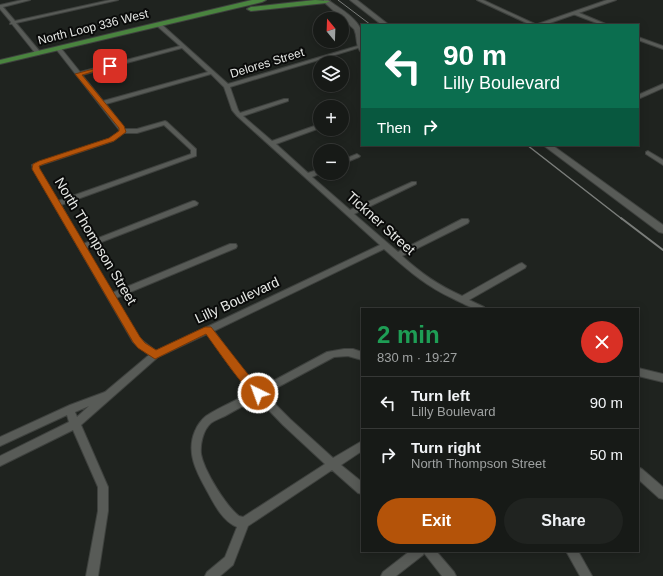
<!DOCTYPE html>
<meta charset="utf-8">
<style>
body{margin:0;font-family:Arial,sans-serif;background:#202320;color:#f1f3f6;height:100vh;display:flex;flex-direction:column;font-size:15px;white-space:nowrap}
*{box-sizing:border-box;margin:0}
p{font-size:13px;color:#9ea1a1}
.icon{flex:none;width:22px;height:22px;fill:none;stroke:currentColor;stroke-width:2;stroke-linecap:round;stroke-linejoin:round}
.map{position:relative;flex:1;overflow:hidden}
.sheet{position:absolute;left:361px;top:308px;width:278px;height:244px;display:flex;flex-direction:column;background:#171a17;border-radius:0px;box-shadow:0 2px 10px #0003,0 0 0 1px #363836}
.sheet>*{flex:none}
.top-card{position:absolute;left:361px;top:24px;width:278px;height:122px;border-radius:0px;box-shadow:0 2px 10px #0003,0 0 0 1px #363836;background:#0b6e4f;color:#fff;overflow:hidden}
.needle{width:26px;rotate:341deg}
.fabs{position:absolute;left:313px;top:12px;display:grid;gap:8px}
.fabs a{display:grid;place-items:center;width:36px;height:36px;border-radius:50%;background:#171a17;box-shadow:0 2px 10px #0003,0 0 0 1px #363836;font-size:20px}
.pin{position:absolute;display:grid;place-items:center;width:34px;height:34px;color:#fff;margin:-17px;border-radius:8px;box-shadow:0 2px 6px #0006}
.me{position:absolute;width:44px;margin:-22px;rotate:318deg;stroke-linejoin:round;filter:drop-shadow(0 0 3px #0008)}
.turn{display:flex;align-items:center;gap:14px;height:84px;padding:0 16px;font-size:18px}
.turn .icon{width:52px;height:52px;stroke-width:2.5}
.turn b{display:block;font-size:28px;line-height:34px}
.then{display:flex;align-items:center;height:38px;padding:0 16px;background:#0003;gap:8px;font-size:15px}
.round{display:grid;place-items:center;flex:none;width:42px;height:42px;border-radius:21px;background:#202320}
.head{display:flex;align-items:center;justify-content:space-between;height:68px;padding:0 16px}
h1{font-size:24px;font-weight:600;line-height:30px;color:#1e9e55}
.button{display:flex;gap:8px;margin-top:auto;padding:8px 16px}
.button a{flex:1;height:46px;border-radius:24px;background:#b45309;color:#fff;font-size:16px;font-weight:600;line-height:46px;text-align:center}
.button a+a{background:#202320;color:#f1f3f6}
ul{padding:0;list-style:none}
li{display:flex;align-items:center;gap:12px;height:52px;padding:0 16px;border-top:1px solid #363836}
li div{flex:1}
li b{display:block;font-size:15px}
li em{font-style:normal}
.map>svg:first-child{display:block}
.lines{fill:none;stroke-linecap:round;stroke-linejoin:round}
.minor-casing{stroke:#3e413e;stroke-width:2}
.tertiary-casing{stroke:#3e413e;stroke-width:2}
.primary-casing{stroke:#3e413e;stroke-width:2}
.minor{fill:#585b57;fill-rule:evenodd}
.tertiary{fill:#585b57;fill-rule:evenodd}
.primary{fill:#4a843f;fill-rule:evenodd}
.rail-far2{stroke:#7a7d7a;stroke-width:1}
.rail-far1{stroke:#7a7d7a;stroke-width:1.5}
.rail{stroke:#7a7d7a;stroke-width:2}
.route{fill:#b45309;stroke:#753606}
.labels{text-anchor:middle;stroke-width:4;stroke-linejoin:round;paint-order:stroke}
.far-street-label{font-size:12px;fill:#e6e8e5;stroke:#0a0b0a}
.street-label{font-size:14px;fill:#e6e8e5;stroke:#0a0b0a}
</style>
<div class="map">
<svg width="663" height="576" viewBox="0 0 663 576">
<rect width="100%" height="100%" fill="#1f231f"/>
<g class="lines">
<defs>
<g id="minor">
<polygon points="22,0 30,0 3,7 15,21 110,0 118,0 16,23 41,53 38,55 36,54 12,24 10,24 11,22 0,9 0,5"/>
<polygon points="477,0 483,0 537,25 531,25"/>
<polygon points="573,12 577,12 608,25 602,25 573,14"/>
<path d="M156 23H160L228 84 361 45V47L230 87 238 110 240 113 284 99H288V101L243 116 272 141 320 124V128L276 144 308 173 320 169 321 173 312 177 350 210 412 182H416V184L354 214 398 252 462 219H468L469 221 468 223 402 256C422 274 438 285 462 296L519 264 522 263 526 266 525 268 469 300 484 307 485 309C471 309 466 305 454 299 424 285 408 270 384 249L214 331 238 364 260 388 327 352 344 349H353L362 352V360L348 356 334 357 265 394 290 419 333 458 362 441V451L341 465 362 482V494L358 493 332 470 248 526 233 565 220 576H205L207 572 225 557 237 527C222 521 213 502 206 489 196 471 186 452 195 431 197 426 201 420 206 416 220 407 237 400 252 392L232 369 207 334 158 357 81 425 108 487V511L98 576H86L98 511V487L73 430 0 466V456L69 422 67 415 0 446V437L70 405 105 392 149 355 133 342 33 169 32 165 109 139 120 131 56 49V47H60L80 72 180 46 156 25ZM182 48 208 72 103 101 82 75ZM211 74 224 87 232 110 237 116 380 245 156 351 139 338 116 298 236 248 237 246 236 244H230L112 293 86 248 197 205 198 203 195 201H193L83 244 61 205 196 156V149L167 122 165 121 137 129H125L106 104ZM164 125 191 150V154L58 201 39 169 38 166 113 141 124 133H137ZM257 398 283 425 325 464 243 517 239 516C226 506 204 471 201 454 200 444 203 430 211 423 215 420 221 418 225 416 236 410 247 404 257 398ZM89 406 77 417 75 412Z"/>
<polygon points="638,37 663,46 663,49 638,40"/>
<polygon points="663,84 663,88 638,99 638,95"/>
<polygon points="648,151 663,160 663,165 646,154 646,152"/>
<polygon points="357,154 360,156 359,157 342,164 342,160"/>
<polygon points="638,368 663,374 663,382 638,376"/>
<polygon points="638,467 642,469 663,487 663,499 659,498 638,479"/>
<polygon points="410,551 436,551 454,572 456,576 442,576 424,553 423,555 396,576 381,576 383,572"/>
<polygon points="566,551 578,551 592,576 580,576"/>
</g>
<g id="tertiary">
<path d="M324 0H328C339 8 356 17 361 30 364 36 362 45 362 52L360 51C355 44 358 37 354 29L324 2Z"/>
<polygon points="350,0 357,0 389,25 382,25"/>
<polygon points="607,0 616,0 544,25 535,25"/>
<polygon points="543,145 552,145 663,225 663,233 659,232"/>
</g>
<g id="primary">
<polygon points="252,0 266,0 262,2 0,64 0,60"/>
<polygon points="315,0 330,1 326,3 251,11 247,9 251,7"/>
</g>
</defs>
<use href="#minor" class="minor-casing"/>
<use href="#tertiary" class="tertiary-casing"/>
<use href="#primary" class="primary-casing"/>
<use href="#minor" class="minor"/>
<use href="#tertiary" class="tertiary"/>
<use href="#primary" class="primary"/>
<polyline class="rail-far2" points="338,0 371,25"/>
<polyline class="rail-far1" points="527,145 622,219"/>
<polyline class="rail" points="621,218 663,250"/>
</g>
<path class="route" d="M108 65 113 66 82 75 124 126 126 132 114 141 44 164 39 166 40 169 140 337 145 343 156 350 205 327H211L247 373 262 390 264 393 262 396C259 397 259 398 256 397 247 393 214 345 206 334L155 359 138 348 133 342 32 169 33 164 39 161 109 138 119 131V128L75 74Z"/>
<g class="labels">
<g class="far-street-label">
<text transform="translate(93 27) rotate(-14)" y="4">North Loop 336 West</text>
<text transform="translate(267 63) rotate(-17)" y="4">Delores Street</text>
</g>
<g class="street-label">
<text transform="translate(381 223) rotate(42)" y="5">Tickner Street</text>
<text transform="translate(96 241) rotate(59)" y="5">North Thompson Street</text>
<text transform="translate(237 300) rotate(-25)" y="5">Lilly Boulevard</text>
</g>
</g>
</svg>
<div class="fabs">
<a><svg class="needle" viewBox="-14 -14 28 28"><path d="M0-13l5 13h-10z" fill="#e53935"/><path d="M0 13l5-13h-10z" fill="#9ea1a1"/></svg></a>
<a><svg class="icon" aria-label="layers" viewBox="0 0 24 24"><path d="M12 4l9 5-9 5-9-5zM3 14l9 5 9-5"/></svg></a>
<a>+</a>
<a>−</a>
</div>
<div class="pin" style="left:110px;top:66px;background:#d93025"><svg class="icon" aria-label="arrive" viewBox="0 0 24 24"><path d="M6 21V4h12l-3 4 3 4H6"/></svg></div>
<svg class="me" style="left:258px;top:393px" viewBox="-20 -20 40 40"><circle r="17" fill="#b45309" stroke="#fff" stroke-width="3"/><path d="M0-11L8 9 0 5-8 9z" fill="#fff"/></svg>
<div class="top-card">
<div class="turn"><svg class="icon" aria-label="left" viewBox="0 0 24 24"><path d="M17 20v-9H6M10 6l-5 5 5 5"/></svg><div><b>90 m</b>Lilly Boulevard</div></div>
<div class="then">Then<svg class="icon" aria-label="right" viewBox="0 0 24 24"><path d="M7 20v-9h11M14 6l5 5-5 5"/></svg></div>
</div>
<section class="sheet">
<div class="head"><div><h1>2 min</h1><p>830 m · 19:27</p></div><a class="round" style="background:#d93025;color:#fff"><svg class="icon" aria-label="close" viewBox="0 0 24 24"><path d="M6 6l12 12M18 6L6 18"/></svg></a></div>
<ul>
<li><svg class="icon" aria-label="left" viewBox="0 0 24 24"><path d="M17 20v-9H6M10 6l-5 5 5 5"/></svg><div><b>Turn left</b><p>Lilly Boulevard</p></div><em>90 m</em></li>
<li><svg class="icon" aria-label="right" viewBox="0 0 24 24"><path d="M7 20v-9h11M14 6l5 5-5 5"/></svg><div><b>Turn right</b><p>North Thompson Street</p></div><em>50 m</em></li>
</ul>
<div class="button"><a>Exit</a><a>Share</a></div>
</section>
</div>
